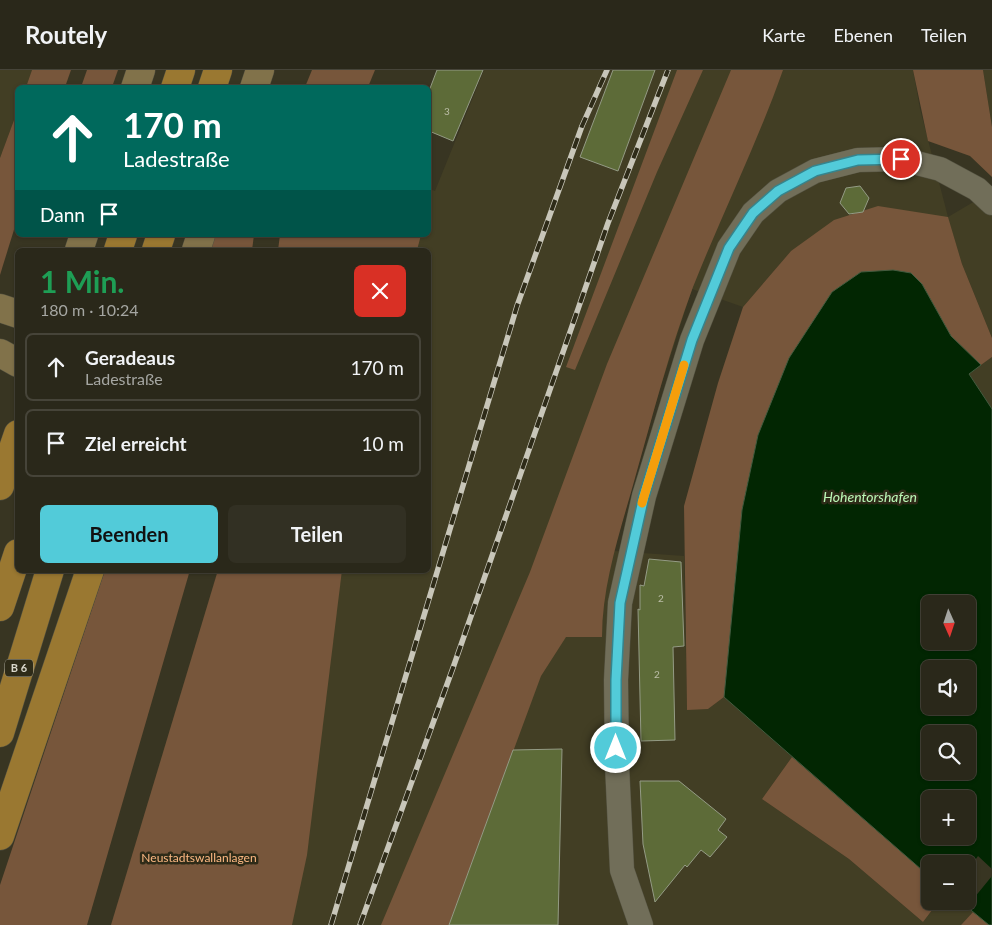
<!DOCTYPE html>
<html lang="de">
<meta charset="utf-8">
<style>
body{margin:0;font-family:Lato,sans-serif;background:#323023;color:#f1f3f6;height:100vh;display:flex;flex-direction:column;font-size:19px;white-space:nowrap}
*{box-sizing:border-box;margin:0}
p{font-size:16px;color:#a5a6a2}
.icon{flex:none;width:28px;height:28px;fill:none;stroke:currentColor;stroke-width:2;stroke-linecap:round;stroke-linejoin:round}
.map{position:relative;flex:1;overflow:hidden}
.side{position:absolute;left:15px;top:178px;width:416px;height:325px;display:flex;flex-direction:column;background:#2a281a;border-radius:8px;box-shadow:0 1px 4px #0004,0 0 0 1px #464439}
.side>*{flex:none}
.guide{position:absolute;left:15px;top:15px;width:416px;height:152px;border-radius:8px;box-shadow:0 1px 4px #0004,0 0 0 1px #464439;background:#00695c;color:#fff;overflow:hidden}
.needle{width:32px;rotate:177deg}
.controls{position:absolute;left:921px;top:525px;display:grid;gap:10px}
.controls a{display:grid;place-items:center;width:55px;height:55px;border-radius:8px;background:#2a281a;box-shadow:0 1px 4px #0004,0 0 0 1px #464439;font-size:25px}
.pin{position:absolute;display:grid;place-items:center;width:42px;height:42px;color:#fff;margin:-21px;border:2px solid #fff;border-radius:50%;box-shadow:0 1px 5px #0007}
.me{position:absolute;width:55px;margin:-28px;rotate:0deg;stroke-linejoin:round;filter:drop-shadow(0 0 4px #0008)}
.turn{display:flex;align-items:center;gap:18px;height:105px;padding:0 25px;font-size:22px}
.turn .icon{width:65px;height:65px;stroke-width:2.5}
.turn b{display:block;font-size:35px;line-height:42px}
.then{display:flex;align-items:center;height:48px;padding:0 25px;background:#0003;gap:10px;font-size:19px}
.round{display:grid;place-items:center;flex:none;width:52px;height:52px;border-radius:8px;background:#323023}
.headline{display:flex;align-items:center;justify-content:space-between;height:85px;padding:0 25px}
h1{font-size:30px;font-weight:700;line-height:38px;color:#1e9e55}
.cta{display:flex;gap:10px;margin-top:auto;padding:10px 25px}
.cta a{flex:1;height:58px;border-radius:8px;background:#52cbd9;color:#111;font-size:20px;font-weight:700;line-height:58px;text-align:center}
.cta a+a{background:#323023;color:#f1f3f6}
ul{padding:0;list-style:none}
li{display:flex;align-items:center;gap:15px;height:68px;margin:0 10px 8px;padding:0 15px;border:2px solid #464439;border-radius:8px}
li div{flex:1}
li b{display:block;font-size:19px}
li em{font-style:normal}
header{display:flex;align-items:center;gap:30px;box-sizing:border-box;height:70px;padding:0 25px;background:#2a281a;border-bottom:1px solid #464439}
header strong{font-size:24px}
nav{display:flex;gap:28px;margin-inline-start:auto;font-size:18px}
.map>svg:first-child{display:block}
.built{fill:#423e24}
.green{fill:#77563b}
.water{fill:#022602;stroke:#435b3f;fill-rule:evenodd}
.pier{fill:#383522}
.building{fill:#5d6b38;stroke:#949b85}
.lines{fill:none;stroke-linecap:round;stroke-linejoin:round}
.minor-casing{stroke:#535140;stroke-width:25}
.secondary-casing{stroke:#535140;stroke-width:29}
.trunk-casing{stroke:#535140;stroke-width:29}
.minor{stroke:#716e59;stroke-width:24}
.secondary{stroke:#81724a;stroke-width:28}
.trunk{stroke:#9a7831;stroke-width:28}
.rail-casing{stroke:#c8c6b9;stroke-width:5.5}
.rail{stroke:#2e2b18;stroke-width:4;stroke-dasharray:11;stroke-linecap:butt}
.route-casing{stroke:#35848d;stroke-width:12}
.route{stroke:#52cbd9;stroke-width:9}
.slow{stroke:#f59e0b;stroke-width:9}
.labels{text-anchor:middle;stroke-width:5;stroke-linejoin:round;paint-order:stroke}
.number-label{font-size:10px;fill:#bbbda7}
.shield{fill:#2e2b18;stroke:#a6a496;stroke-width:1}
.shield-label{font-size:11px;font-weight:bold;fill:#dad8cc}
.park-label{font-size:12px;fill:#fdb983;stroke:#2e2b18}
.water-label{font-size:14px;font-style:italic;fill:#bbf7b6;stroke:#2e2b18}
</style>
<header>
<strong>Routely</strong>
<nav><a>Karte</a><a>Ebenen</a><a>Teilen</a></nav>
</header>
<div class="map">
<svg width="992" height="855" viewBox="0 0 992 855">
<rect width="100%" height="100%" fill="#383522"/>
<g class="built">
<polygon points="0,0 32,0 26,17 18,18 17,42 0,88"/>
<polygon points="484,0 913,0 920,39 948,147 992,121 992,268 962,194 948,148 791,181 743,237 692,219 659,322 614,481 684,486 687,639 708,639 724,627 792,687 762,729 849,789 923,852 939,831 960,831 973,842 961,855 133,855 324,500 429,500 429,180 389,180 395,165 429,165 429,119 435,121"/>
<polygon points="983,0 992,0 992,57"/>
<polygon points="992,287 992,339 969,304"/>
</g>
<g class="green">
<polygon points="32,0 71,0 65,17 26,17"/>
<polygon points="87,0 118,0 112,17 81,17"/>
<polygon points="312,0 375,0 368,17 305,17"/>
<polygon points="677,0 703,0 657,102 575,300 566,297"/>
<path d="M731 0H783C757 74 722 144 693 217 670 279 653 344 635 408 621 459 602 513 602 567H566L541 606 449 855H381L530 502 607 294Z"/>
<polygon points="913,0 983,0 992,57 992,107 970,86 928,71"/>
<polygon points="17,42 17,150 0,205 0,88"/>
<polygon points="878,136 948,147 962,194 992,268 992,287 981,295 951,266 922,214 911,203 758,365 742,440 724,627 708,639 687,640 684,436 718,313 743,237 791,181 834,150"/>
<polygon points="216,165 254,165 252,180 210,180"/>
<polygon points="280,165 421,165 417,180 278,180"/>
<polygon points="105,500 190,500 87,855 0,855 0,815"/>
<polygon points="218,500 342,500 307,785 292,855 111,855"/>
<polygon points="792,687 930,807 930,831 939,831 923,852 849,789 762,729"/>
<polygon points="973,842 989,855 961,855"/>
</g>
<path class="water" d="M893 200 911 203 922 214 951 266 981 295 969 304 992 339V855H989L960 831H968V794H930V807L724 627 742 440 758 365 789 288 832 222 861 202ZM930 534H968V571H930ZM930 599H968V636H930ZM930 664H968V701H930ZM930 729H968V766H930Z"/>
<polygon class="pier" points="978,786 992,799 992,806 965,839 957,831 968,831 968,800"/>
<g class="building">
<polygon points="437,0 483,0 453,71 429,61 429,21"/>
<polygon points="613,0 655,0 618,101 580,87"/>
<polygon points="860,116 869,128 863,142 849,144 840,133 846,118"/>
<polygon points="649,489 681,492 684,576 673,577 675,670 641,671 638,539 640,540 640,515 644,516"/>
<polygon points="562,679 558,855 449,855 513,680"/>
<polygon points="640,711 679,711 726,749 718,760 727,767 710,787 701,780 687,797 685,795 655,832 643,774"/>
</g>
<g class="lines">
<defs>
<polyline id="minor" points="641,855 622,800 617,695 616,610 620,533 644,426 692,270 729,178 753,143 778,121 815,101 858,90 901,89 940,99 977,119 992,133"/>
<g id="secondary">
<polyline points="135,18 141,0"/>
<polyline points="254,18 260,0"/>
<polyline points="79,180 84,165"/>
<polyline points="196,180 201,165"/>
<polyline points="0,238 18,244"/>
<polyline points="0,283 18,293"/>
</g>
<g id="trunk">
<polyline points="175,18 181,0"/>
<polyline points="212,18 218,0"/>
<polyline points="118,180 123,165"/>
<polyline points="156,180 161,165"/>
<polyline points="0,416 18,364"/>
<polyline points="0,537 18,483"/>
<polyline points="0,663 50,500"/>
<polyline points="0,766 90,500"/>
</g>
</defs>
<use href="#minor" class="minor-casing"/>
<use href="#secondary" class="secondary-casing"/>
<use href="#trunk" class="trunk-casing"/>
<use href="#minor" class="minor"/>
<use href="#secondary" class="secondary"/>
<use href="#trunk" class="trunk"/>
<defs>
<g id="rail">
<polyline points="331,855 517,236 582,56 607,0"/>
<polyline points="360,855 454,595 608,153 668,0"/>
</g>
</defs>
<use href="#rail" class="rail-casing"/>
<use href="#rail" class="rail"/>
</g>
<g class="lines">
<defs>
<polyline id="route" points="616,678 616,610 620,533 644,426 692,270 729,178 753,143 778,121 815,101 858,90 901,89"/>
</defs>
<use href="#route" class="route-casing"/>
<use href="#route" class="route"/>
<polyline class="slow" points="642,433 684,295"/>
</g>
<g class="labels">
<g class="number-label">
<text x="447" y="45">3</text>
<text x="661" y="532">2</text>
<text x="657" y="608">2</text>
</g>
<rect class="shield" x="5" y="589.5" width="28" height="17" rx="4"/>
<g class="shield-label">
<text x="19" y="602">B 6</text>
</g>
<g class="park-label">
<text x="199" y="792">Neustadtswallanlagen</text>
</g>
<g class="water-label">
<text x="870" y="432">Hohentorshafen</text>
</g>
</g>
</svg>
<div class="controls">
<a><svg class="needle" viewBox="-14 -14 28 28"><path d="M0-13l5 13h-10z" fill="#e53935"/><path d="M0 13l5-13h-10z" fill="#a5a6a2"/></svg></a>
<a><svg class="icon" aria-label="sound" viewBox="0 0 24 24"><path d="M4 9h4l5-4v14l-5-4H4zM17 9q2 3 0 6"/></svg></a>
<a><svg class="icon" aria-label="search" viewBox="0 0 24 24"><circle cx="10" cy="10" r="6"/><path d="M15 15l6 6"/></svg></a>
<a>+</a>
<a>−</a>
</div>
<div class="pin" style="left:901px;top:89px;background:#d93025"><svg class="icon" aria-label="arrive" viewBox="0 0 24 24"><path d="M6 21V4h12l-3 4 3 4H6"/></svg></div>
<svg class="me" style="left:616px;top:678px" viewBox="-20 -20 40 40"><circle r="17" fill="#52cbd9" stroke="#fff" stroke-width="3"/><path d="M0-11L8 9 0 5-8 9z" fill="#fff"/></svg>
<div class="guide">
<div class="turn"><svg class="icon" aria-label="ahead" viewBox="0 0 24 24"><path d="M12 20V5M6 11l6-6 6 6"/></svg><div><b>170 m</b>Ladestraße</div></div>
<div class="then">Dann<svg class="icon" aria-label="arrive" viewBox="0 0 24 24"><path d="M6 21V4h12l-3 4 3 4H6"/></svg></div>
</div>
<section class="side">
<div class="headline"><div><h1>1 Min.</h1><p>180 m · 10:24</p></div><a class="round" style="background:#d93025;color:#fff"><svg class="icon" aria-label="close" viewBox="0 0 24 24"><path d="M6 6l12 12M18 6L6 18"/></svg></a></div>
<ul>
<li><svg class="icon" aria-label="ahead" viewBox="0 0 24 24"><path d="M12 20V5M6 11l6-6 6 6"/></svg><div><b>Geradeaus</b><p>Ladestraße</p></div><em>170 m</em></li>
<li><svg class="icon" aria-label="arrive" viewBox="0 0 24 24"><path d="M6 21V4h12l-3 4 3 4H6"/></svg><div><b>Ziel erreicht</b></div><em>10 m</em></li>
</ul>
<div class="cta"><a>Beenden</a><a>Teilen</a></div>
</section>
</div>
